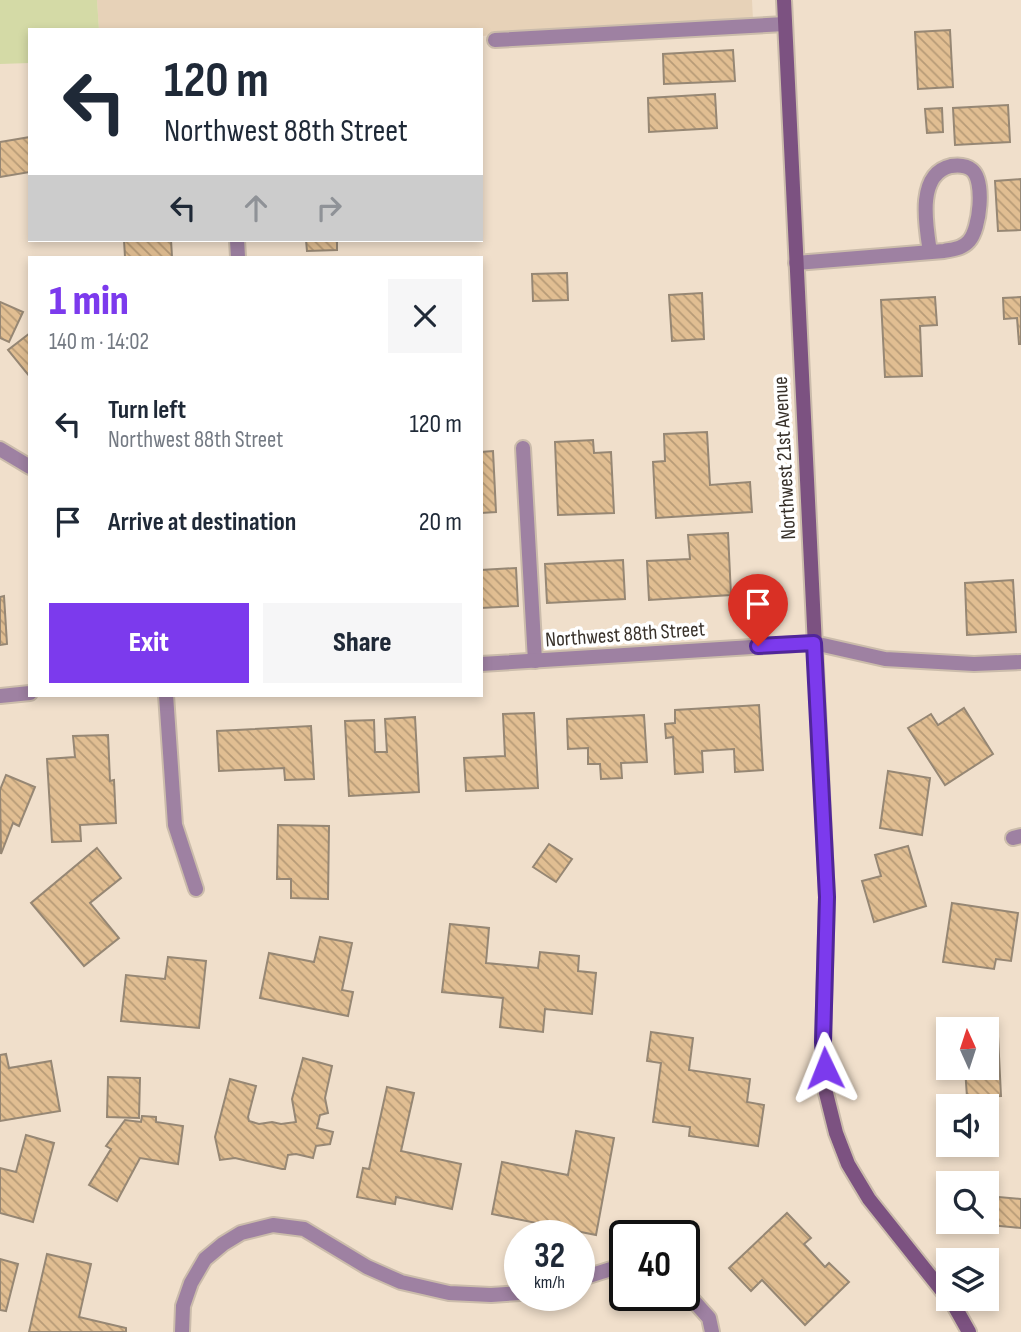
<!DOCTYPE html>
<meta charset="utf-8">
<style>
body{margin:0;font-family:"Sofia Sans Condensed",sans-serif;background:#f6f6f7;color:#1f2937;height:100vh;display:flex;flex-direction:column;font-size:26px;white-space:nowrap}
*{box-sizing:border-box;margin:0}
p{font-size:23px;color:#747a83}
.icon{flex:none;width:38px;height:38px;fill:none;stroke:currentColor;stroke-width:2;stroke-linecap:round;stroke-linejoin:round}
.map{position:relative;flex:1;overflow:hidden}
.drawer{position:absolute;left:28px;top:256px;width:455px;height:441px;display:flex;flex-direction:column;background:#fff;border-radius:0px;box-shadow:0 4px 10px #0003}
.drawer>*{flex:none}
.banner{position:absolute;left:28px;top:28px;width:455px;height:214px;border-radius:0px;box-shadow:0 4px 10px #0003;background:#fff;color:#1f2937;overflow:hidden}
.needle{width:46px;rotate:357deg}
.fabs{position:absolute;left:936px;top:1017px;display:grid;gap:14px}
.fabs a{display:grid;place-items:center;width:63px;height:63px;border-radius:0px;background:#fff;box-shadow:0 4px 10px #0003;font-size:35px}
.speed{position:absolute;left:504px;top:1220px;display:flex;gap:14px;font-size:35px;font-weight:700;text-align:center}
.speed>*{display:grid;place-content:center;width:91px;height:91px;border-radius:50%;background:#fff;box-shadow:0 4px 10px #0003;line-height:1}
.speed small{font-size:18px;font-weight:400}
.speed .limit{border:4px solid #111;border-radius:10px;background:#fff;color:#111}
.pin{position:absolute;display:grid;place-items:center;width:60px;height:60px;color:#fff;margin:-72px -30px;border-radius:50% 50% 50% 0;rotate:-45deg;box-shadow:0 0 7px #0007}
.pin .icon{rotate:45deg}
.me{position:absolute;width:77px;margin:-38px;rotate:358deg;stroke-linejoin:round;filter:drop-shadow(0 0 5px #0008)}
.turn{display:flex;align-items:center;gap:24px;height:147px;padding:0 21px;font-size:32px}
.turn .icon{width:91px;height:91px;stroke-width:2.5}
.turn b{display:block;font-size:49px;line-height:60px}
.lanes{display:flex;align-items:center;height:66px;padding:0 21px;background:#0003;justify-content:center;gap:35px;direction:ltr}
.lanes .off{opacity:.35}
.round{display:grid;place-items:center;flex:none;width:74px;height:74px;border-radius:0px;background:#f6f6f7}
.headline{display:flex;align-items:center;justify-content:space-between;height:119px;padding:0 21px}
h1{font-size:42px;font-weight:800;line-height:52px;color:#7c3aed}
.primary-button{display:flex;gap:14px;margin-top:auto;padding:14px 21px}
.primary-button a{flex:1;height:80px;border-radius:0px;background:#7c3aed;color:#fff;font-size:28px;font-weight:800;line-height:80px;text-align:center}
.primary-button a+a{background:#f6f6f7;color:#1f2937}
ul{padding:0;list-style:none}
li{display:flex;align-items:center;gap:21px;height:98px;padding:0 21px}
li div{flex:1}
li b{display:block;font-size:26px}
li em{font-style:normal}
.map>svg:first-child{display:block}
.built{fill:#e7d2b8}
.pitch{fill:#d4daa6}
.building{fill:url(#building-back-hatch);stroke:#968774;stroke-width:2}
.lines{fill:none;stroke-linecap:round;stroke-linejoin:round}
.lane-casing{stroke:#cbbcab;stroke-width:18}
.street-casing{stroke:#cbbcab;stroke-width:18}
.secondary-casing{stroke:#cbbcab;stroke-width:18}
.lane{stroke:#9e81a2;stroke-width:14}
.street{stroke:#9e81a2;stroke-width:14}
.secondary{stroke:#7c5281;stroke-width:14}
.route-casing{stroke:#51269a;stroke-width:18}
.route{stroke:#7c3aed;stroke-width:12}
.labels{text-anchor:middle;stroke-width:7;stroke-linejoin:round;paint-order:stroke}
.street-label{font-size:21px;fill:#38312a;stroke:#fff}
</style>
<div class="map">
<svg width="1021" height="1332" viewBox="0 0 1021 1332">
<defs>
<pattern id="building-back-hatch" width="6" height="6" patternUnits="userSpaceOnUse" patternTransform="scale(1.75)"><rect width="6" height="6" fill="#e1be92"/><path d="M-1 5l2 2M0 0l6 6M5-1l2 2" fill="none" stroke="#b79b77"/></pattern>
</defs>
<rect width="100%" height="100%" fill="#f0dfcb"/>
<polygon class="built" points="97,0 752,0 753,20 481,36 481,30 99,30"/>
<polygon class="pitch" points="0,0 97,0 99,30 30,30 30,63 0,64"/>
<g class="building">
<polygon points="950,30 953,87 918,89 915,32"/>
<polygon points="733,50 735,81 664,84 663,54"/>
<polygon points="715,94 717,128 649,132 648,98"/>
<polygon points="1008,105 1010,142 955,145 953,108"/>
<polygon points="942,108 943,132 927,133 925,109"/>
<polygon points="30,137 30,172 0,177 0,142"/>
<polygon points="1021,179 1021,230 998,231 995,181"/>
<polygon points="124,240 171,240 172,257 125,257"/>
<polygon points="306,240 337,240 337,250 307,251"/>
<polygon points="567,273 568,300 533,301 532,274"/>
<polygon points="702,293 704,339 672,341 669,295"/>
<polygon points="935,297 937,325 920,326 922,376 885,377 881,300"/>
<polygon points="1021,297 1021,344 1019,344 1017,318 1004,319 1003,298"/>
<polygon points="0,302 23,312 9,342 0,338"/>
<polygon points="30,333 30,377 8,350"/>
<polygon points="707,432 710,485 750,482 752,512 656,518 653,462 665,461 664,434"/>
<polygon points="593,440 594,453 611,452 614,513 558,515 555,442"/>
<polygon points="493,451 496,512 481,513 481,452"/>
<polygon points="728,533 731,595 649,600 647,561 690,559 688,535"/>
<polygon points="623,560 625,599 547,603 545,564"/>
<polygon points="516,568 518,606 481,608 481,570"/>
<polygon points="1013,580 1016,632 967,635 965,583"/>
<polygon points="4,596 7,644 0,645 0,597"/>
<polygon points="759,705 763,770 735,772 734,749 702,751 703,772 675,774 673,737 666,738 665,724 675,723 675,710"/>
<polygon points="964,708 993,754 945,785 908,728 931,714 938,725"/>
<polygon points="534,713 538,788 466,791 464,758 505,756 503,714"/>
<polygon points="644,715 647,762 621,763 622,778 601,779 600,764 588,764 588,748 568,749 567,719"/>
<polygon points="415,717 419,792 349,796 345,721 374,720 375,752 387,752 385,719"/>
<polygon points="311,726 314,779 285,780 284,768 219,771 217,731"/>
<polygon points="108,735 110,781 114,780 116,823 80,825 81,841 52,842 47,759 75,757 73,736"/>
<polygon points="888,771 930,778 922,835 880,828"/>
<polygon points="6,775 35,787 19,826 13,823 1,854 0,790"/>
<polygon points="278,825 329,826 328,899 291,898 291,879 277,879"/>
<polygon points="549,844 572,859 556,882 533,867"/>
<polygon points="908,846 926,906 874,922 862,881 881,876 875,855"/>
<polygon points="97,848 121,878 90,903 119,938 84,966 31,903"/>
<polygon points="952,903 1018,913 1011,961 996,959 994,969 943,962"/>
<polygon points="450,924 489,928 486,963 538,968 540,952 579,956 578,971 596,973 592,1014 545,1009 543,1032 500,1027 503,998 442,992"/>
<polygon points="320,937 352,943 342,990 353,992 348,1016 260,998 269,953 314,962"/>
<polygon points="168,957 206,961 199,1028 121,1021 126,975 165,979"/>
<polygon points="651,1032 693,1038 689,1070 750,1079 747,1102 764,1105 758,1146 689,1136 690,1127 653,1122 661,1063 647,1061"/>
<polygon points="987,1036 998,1036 1001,1096 967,1097 965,1068 987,1068"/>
<polygon points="6,1054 9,1068 51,1061 60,1111 0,1121 0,1055"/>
<polygon points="303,1058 332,1066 325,1098 328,1113 320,1115 317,1128 333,1132 330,1144 316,1146 313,1158 296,1154 288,1155 285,1169 282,1169 235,1158 220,1160 215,1137 230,1079 256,1086 248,1117 249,1121 259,1124 272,1122 281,1124 296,1122 292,1099"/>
<polygon points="108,1077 140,1078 139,1118 107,1117"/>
<polygon points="387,1087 414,1093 401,1151 461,1164 452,1209 396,1197 395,1204 357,1197 363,1168 369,1169"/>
<polygon points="142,1116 156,1117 156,1122 183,1126 178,1164 140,1158 117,1201 89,1185 111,1149 106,1146 125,1120 141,1122"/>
<polygon points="576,1131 614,1138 596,1235 492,1214 502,1162 568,1175"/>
<polygon points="26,1135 54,1143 33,1222 0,1213 0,1168 16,1172"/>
<polygon points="987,1196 1021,1199 1021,1228 958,1222 987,1222"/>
<polygon points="787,1213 811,1238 804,1244 825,1267 829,1263 849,1282 805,1325 762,1280 751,1291 729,1268"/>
<polygon points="47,1254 91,1264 79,1317 126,1328 126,1332 29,1332"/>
<polygon points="0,1259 18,1264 6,1311 0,1310"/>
</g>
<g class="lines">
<defs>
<g id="lane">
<path d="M796 263 944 251C953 249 962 249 969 241 980 229 985 181 972 170 966 165 958 165 951 166 916 174 926 226 930 252"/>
<polyline points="523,448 535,661"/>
</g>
<g id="street">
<polyline points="495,40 785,24"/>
<polyline points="237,240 238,257"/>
<polyline points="0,449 30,467"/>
<polyline points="481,664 814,643 885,659 974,664 1021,662"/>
<polyline points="166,695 175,825 196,889"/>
<polyline points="0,696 30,693"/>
<polyline points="1013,838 1021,836"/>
<polyline points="579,1279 611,1269 625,1270"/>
<polyline points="684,1290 709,1318 712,1332"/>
<polyline points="182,1332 183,1306 191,1283 205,1259 223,1244 241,1233 273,1225 304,1229 367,1267 401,1282 449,1293 491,1295 520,1293"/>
</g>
<polyline id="secondary" points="784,0 827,897 823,1042 826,1093 836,1133 848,1164 869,1199 955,1307 969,1332"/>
</defs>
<use href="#lane" class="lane-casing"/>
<use href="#street" class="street-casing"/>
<use href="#secondary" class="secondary-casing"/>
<use href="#lane" class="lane"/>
<use href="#street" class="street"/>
<use href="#secondary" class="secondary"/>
</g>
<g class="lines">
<defs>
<polyline id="route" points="758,646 814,643 827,897 823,1042 825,1068"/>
</defs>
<use href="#route" class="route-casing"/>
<use href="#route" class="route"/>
</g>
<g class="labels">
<g class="street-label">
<text transform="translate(784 458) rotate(-93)" y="7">Northwest 21st Avenue</text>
<text transform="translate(625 634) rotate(-4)" y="7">Northwest 88th Street</text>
</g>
</g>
</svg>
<div class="fabs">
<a><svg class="needle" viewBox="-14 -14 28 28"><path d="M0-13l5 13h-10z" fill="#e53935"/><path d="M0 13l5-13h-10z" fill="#747a83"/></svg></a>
<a><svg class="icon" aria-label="sound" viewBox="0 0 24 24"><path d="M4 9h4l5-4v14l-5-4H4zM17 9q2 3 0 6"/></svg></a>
<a><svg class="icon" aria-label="search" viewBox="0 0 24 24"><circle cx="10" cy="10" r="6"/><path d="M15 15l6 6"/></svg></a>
<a><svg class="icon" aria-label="layers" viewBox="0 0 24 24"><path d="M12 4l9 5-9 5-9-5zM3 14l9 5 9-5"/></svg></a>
</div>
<div class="speed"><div>32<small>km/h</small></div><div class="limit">40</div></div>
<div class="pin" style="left:758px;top:646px;background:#d93025"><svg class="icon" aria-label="arrive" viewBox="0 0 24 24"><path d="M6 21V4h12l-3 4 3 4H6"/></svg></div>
<svg class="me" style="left:825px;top:1068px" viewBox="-20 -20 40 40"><path d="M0-17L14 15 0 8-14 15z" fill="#7c3aed" stroke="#fff" stroke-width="4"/></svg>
<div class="banner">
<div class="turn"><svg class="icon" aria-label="left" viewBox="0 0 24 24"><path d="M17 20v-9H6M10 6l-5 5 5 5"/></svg><div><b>120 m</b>Northwest 88th Street</div></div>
<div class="lanes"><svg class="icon" aria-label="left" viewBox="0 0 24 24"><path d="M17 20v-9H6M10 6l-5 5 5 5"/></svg><svg class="icon off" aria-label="ahead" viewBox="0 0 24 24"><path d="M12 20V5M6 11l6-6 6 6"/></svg><svg class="icon off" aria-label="right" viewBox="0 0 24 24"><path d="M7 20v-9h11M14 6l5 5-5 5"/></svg></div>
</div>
<section class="drawer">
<div class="headline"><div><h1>1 min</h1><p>140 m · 14:02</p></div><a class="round"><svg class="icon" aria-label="close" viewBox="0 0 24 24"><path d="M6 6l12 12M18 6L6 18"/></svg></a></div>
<ul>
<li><svg class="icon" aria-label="left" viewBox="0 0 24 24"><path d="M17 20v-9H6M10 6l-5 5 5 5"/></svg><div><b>Turn left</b><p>Northwest 88th Street</p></div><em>120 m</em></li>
<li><svg class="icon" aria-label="arrive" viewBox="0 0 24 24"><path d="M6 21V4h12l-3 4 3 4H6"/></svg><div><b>Arrive at destination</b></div><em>20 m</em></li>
</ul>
<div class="primary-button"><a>Exit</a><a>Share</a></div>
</section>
</div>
